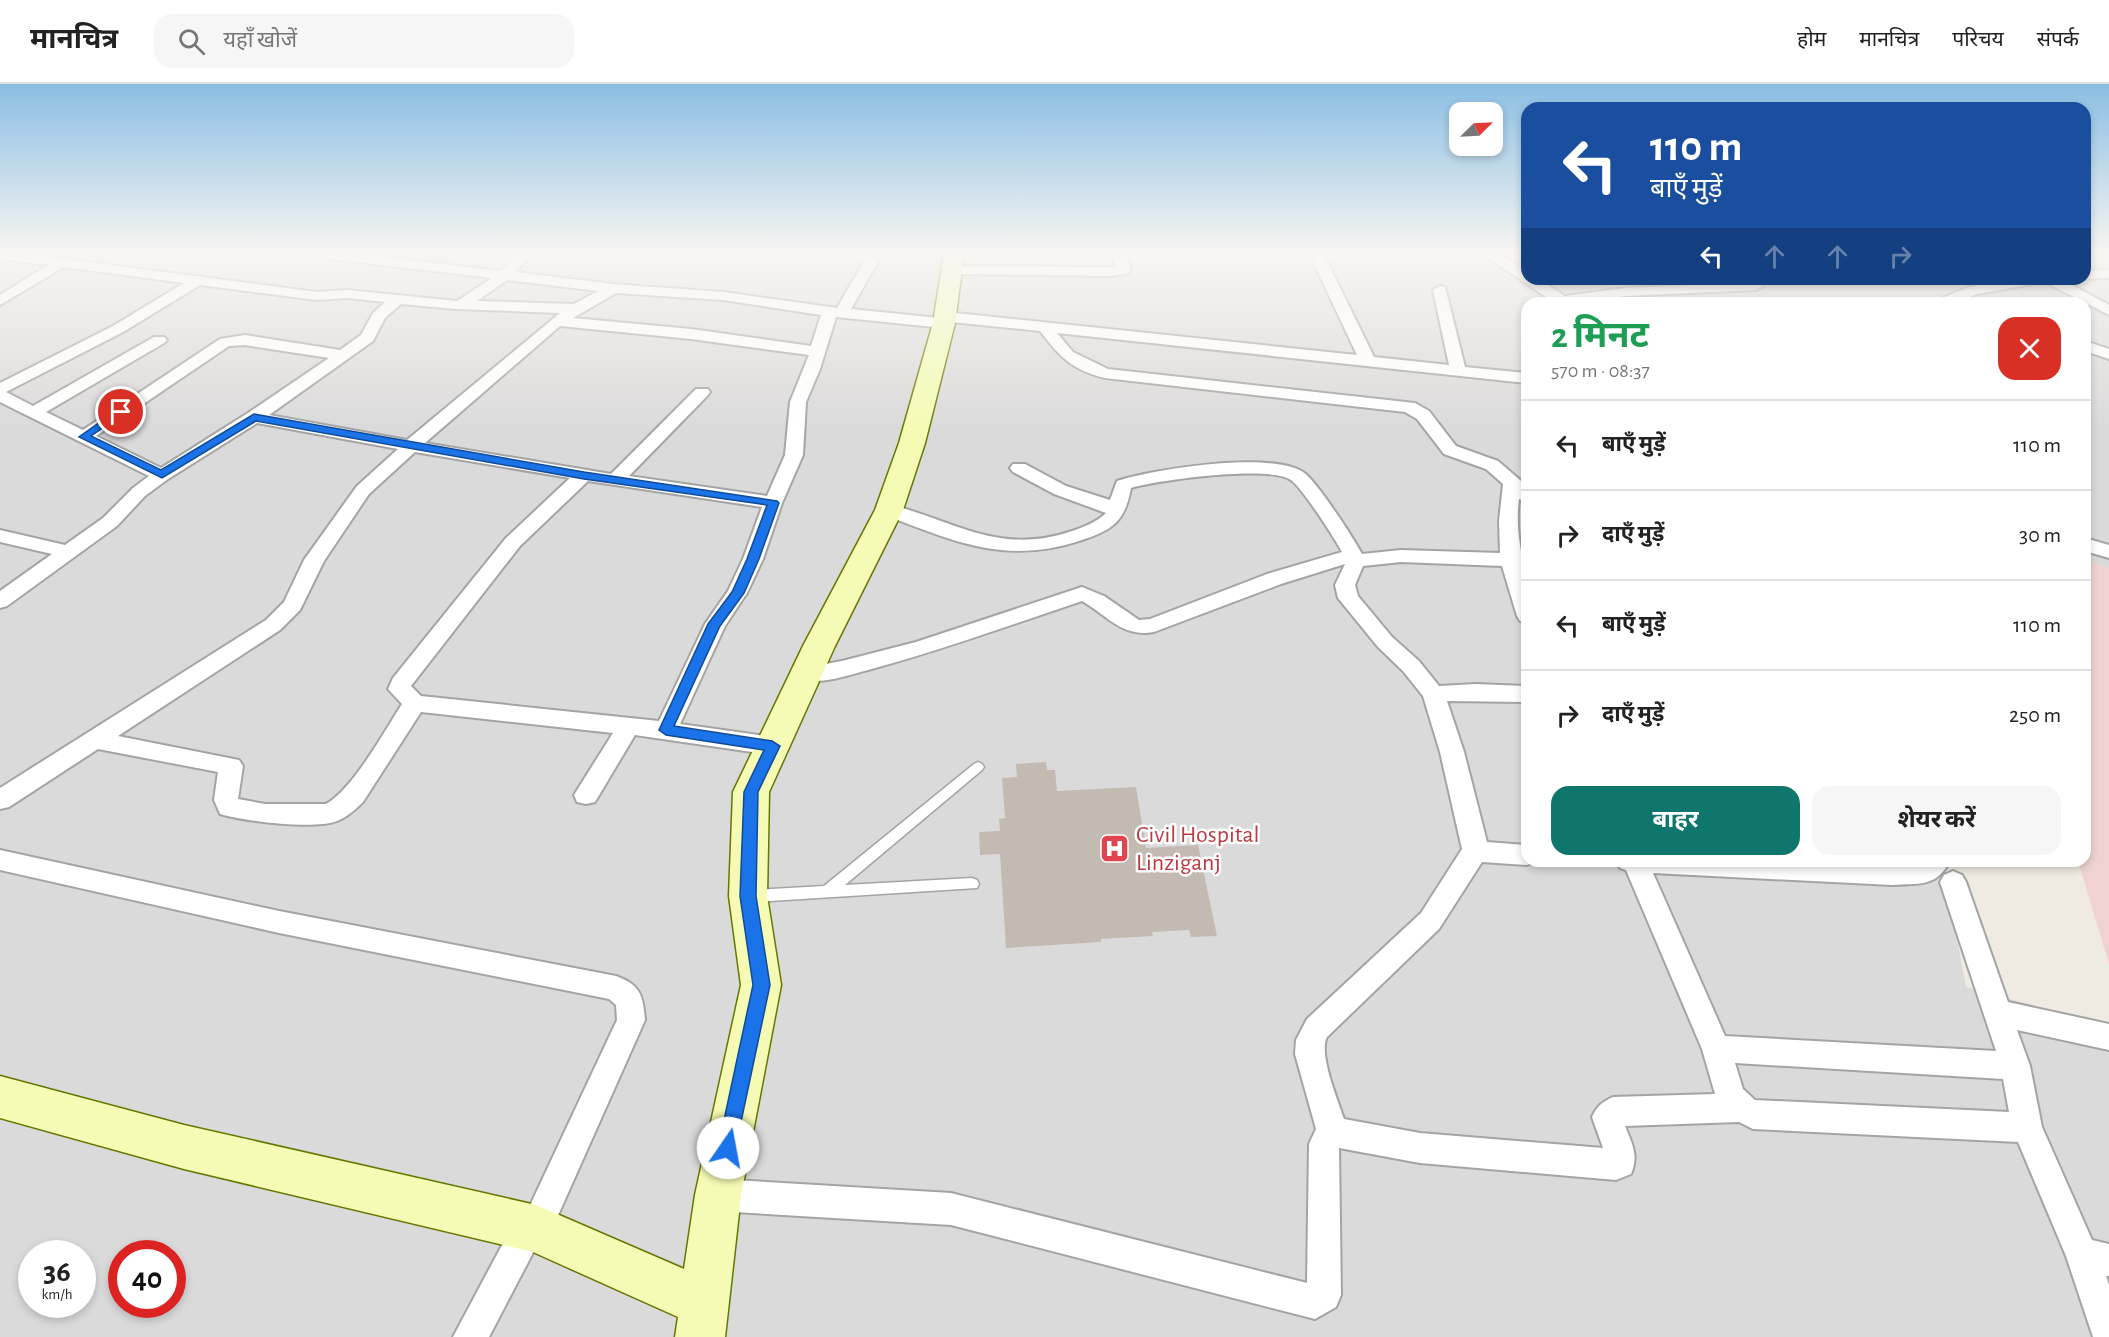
<!DOCTYPE html>
<html lang="hi">
<meta charset="utf-8">
<style>
body{margin:0;font-family:"Alegreya Sans","Noto Sans Devanagari",sans-serif;background:#f6f6f6;color:#222;height:100vh;display:flex;flex-direction:column;font-size:22px;white-space:nowrap}
*{box-sizing:border-box;margin:0}
p{font-size:20px;color:#767676}
.icon{flex:none;width:33px;height:33px;fill:none;stroke:currentColor;stroke-width:2;stroke-linecap:round;stroke-linejoin:round}
.map{position:relative;flex:1;overflow:hidden}
.details{position:absolute;left:1521px;top:213px;width:570px;height:570px;display:flex;flex-direction:column;background:#fff;border-radius:18px;box-shadow:0 3px 9px #0003}
.details>*{flex:none}
.guide{position:absolute;left:1521px;top:18px;width:570px;height:183px;border-radius:18px;box-shadow:0 3px 9px #0003;background:#1a4fa0;color:#fff;overflow:hidden}
.needle{width:39px;rotate:66deg}
.buttons{position:absolute;left:1449px;top:18px;display:grid;gap:12px}
.buttons a{display:grid;place-items:center;width:54px;height:54px;border-radius:12px;background:#fff;box-shadow:0 3px 9px #0003;font-size:30px}
.speed{position:absolute;left:18px;top:1156px;display:flex;gap:12px;font-size:30px;font-weight:700;text-align:center}
.speed>*{display:grid;place-content:center;width:78px;height:78px;border-radius:50%;background:#fff;box-shadow:0 3px 9px #0003;line-height:1}
.speed small{font-size:15px;font-weight:400}
.speed .limit{border:9px solid #d22;background:#fff;color:#111}
.pin{position:absolute;display:grid;place-items:center;width:51px;height:51px;color:#fff;margin:-26px;border:3px solid #fff;border-radius:50%;box-shadow:0 2px 6px #0007}
.me{position:absolute;width:66px;margin:-33px;rotate:12deg;stroke-linejoin:round;filter:drop-shadow(0 0 4px #0008)}
.turn{display:flex;align-items:center;gap:21px;height:126px;padding:0 30px;font-size:27px}
.turn .icon{width:78px;height:78px;stroke-width:2.5}
.turn b{display:block;font-size:42px;line-height:51px}
.lanes{display:flex;align-items:center;height:57px;padding:0 30px;background:#0003;justify-content:center;gap:30px;direction:ltr}
.lanes .off{opacity:.35}
.round{display:grid;place-items:center;flex:none;width:63px;height:63px;border-radius:18px;background:#f6f6f6}
.overview{display:flex;align-items:center;justify-content:space-between;height:102px;padding:0 30px}
h1{font-size:36px;font-weight:700;line-height:45px;color:#1e9e55}
.cta{display:flex;gap:12px;margin-top:auto;padding:12px 30px}
.cta a{flex:1;height:69px;border-radius:18px;background:#0f766e;color:#fff;font-size:24px;font-weight:700;line-height:69px;text-align:center}
.cta a+a{background:#f6f6f6;color:#222}
ul{padding:0;list-style:none}
li{display:flex;align-items:center;gap:18px;height:90px;padding:0 30px;border-top:2px solid #e0e0e0}
li div{flex:1}
li b{display:block;font-size:22px}
li em{font-style:normal}
header{display:flex;align-items:center;gap:36px;box-sizing:border-box;height:84px;padding:0 30px;background:#fff;border-bottom:2px solid #e0e0e0}
header strong{font-size:28px}
nav{display:flex;gap:33px;margin-inline-start:auto;font-size:21px}
.search{width:420px;height:54px;background:#f6f6f6;display:flex;align-items:center;gap:15px;box-sizing:border-box;padding:0 21px;border-radius:18px;color:#767676;font-size:22px}
.map>svg:first-child{display:block}
.residential{fill:#dbdada;fill-rule:evenodd}
.commercial{fill:#f0d3d1}
.building{fill:#c3bab2}
.lines{fill:none;stroke-linecap:round;stroke-linejoin:round}
.lane-casing{stroke:#a4a4a4;stroke-width:3}
.street-casing{stroke:#a4a4a4;stroke-width:4}
.secondary-casing{stroke:#667701;stroke-width:3}
.lane{fill:#fff;fill-rule:evenodd}
.street{fill:#fff;fill-rule:evenodd}
.secondary{fill:#f5fbb4;fill-rule:evenodd}
.route{fill:#1a73e8;stroke:#114b97;stroke-width:1.5}
.labels{text-anchor:middle;stroke-width:5;stroke-linejoin:round;paint-order:stroke}
.health-label{font-size:24px;fill:#be3a42;stroke:#fff;text-anchor:start}
</style>
<header>
<strong>मानचित्र</strong>
<div class="search"><svg class="icon" aria-label="search" viewBox="0 0 24 24"><circle cx="10" cy="10" r="6"/><path d="M15 15l6 6"/></svg>यहाँ खोजें</div>
<nav><a>होम</a><a>मानचित्र</a><a>परिचय</a><a>संपर्क</a></nav>
</header>
<div class="map">
<svg width="2109" height="1253" viewBox="0 0 2109 1253">
<rect width="100%" height="100%" fill="#efebe2"/>
<path class="residential" d="M0 169H1527V195H2085V169H2109V484L2085 476V219H1527V777H1942L1966 903 2109 942V1253H0ZM32 1170H82V1221H32ZM122 1170H172V1221H122Z"/>
<polygon class="commercial" points="2085,476 2109,484 2109,880 2078,777 2085,777"/>
<polygon class="building" points="1046,678 1047,686 1055,686 1057,707 1136,703 1146,764 1198,761 1217,852 1191,853 1189,846 1152,848 1153,852 1101,855 1101,858 1006,864 1000,770 980,771 979,748 1000,747 999,735 1005,734 1002,694 1017,693 1016,680"/>
<g class="lines">
<defs>
<polygon id="lane" points="978,678 982,680 984,683 982,686 845,801 972,794 977,796 979,800 977,804 752,818 747,816 745,812 747,808 752,806 824,802 974,680"/>
<g id="street">
<path d="M0 169H18L317 208 347 206 457 217 492 194 314 173 307 169H351L501 187 519 169H534L515 188 613 200 723 208 837 224 869 169H883L851 225 939 234 941 230 946 228 1357 271 1309 169H1323L1374 273 1449 281 1433 206 1440 202 1445 203 1465 283 1527 289V299L1057 249 1073 268 1108 285 1415 319 1429 327 1456 362 1498 377 1527 402V418L1519 415C1515 447 1522 470 1527 500 1529 513 1527 527 1527 539L1520 537 1517 532 1502 482 1401 478 1363 482 1355 501 1358 512 1392 553 1419 577 1439 602 1476 600 1527 602V618L1447 617 1464 668 1487 758 1527 761V777H1537L1527 781 1482 778 1439 845 1327 953C1318 969 1338 1017 1344 1035L1420 1049 1603 1064 1592 1033C1597 1022 1602 1018 1613 1013L1715 1010 1702 965 1626 786 1620 784 1616 777H1825L1892 781 1950 777C1936 804 1918 799 1892 801L1653 789 1725 952 1996 967 1940 798 1944 791 1953 787 1962 791 1966 798 2008 918 2109 940V966L2017 946 2030 982 2042 1043 2092 1156 2109 1160V1192H2106L2109 1201V1253H2093L2066 1172 2018 1058 1753 1045 1739 1038 1625 1042C1632 1060 1639 1071 1631 1090L1616 1096 1420 1079 1339 1064 1341 1211 1336 1223 1315 1235 951 1141 718 1127 707 1122 702 1111 707 1100 718 1095 951 1109 1307 1199 1309 1060 1316 1045 1295 970 1296 956 1307 935 1421 829 1462 765 1440 668 1423 612 1403 587 1378 563 1338 514 1335 501 1345 480 1281 500 1154 548C1122 554 1107 531 1082 517 1013 540 945 565 875 584 852 590 821 602 798 595L795 590 798 585 842 577 916 558 1082 503 1104 512 1139 536 1150 535 1267 490 1342 468C1334 453 1303 405 1291 396 1270 381 1158 396 1131 404 1125 437 1113 446 1082 456 1005 482 954 457 882 430L880 426 882 422 889 420C954 437 999 471 1069 448 1082 444 1097 438 1106 429L1054 410 1013 388 1010 384 1013 380H1025L1066 402 1110 416 1117 397C1155 385 1269 367 1303 388 1316 396 1354 455 1362 470L1401 466 1500 469 1499 437 1503 400 1486 385 1444 370 1417 335 1405 328 1105 294C1072 286 1060 273 1040 247L951 238 949 242 944 244 836 233 820 285 806 318 803 371 782 419 763 475 747 509 725 542 680 640 773 653 781 656 785 662 781 668 773 671 635 651 595 718 586 720 577 718 574 711 613 649 421 628 363 718C355 726 347 733 337 737 314 746 244 737 220 730L214 716 218 688 98 665 9 723 0 725V704L266 536 284 518 304 476 357 402 398 365 257 339 168 395 145 412 117 442 7 522 0 524V507L52 470 0 458V446L65 461 103 434 133 404 149 392 0 318V299L113 242 184 199 64 183 0 221V211L48 181 0 175ZM507 196 598 207 574 220 477 217ZM200 201 317 216 347 214 385 218 373 229 361 251 340 266 245 251 220 255 83 346 46 328 164 259 167 256 164 253H154L33 322 6 308 123 248ZM616 209 723 216 821 231 811 262 691 245 573 234ZM401 220 456 225 560 229 407 356 269 331 373 257 385 234ZM560 242 691 255 809 271 790 318 785 371 767 412 629 392 708 311 710 308 708 305H696L611 390 425 359ZM245 261 329 274 248 329 161 384 96 352 229 262ZM415 368 570 394 506 454 393 594 388 605 402 620C384 648 353 705 326 720H265L238 715 243 682 239 676 118 652 280 546 300 526 324 477 369 410ZM588 397 762 423 743 475 728 507 705 540 659 637 421 612 411 602 520 462ZM1735 979 2003 995 2009 1028 1755 1016 1743 1005Z"/>
<polygon points="1111,169 1125,169 1131,186 1129,189 1113,192 952,190 945,186 952,182 1116,183"/>
<polygon points="1481,169 1498,169 1527,188 1527,195 1538,195 1565,212 1625,204 1756,198 1763,202 1756,206 1625,212 1578,219 1555,219"/>
<polygon points="2109,186 2109,194 2085,195 2084,195 2085,187"/>
<polygon points="2014,195 2061,195 2109,221 2109,231 2045,198 1977,210 1955,219 1935,219 1937,216 1969,203"/>
<polygon points="2085,257 2109,265 2109,275 2085,267"/>
<polygon points="2085,454 2109,461 2109,474 2085,467"/>
<path d="M0 766 279 827 616 892C641 901 643 912 645 936L547 1156 537 1161 489 1253H453L517 1133 527 1128 617 936 616 921 609 915 279 849 0 786Z"/>
</g>
<polygon id="secondary" points="944,169 964,169 955,239 925,359 903,426 835,562 769,708 767,812 781,901 741,1111 725,1253 675,1253 678,1233 533,1168 184,1085 0,1034 0,992 184,1041 536,1121 684,1185 695,1111 741,901 729,812 733,708 803,562 875,426 899,359 933,239"/>
</defs>
<use href="#lane" class="lane-casing"/>
<use href="#street" class="street-casing"/>
<use href="#secondary" class="secondary-casing"/>
<use href="#lane" class="lane"/>
<use href="#street" class="street"/>
<use href="#secondary" class="secondary"/>
</g>
<linearGradient id="sky" x2="0" y2="1"><stop stop-color="#8bbee4"/><stop offset="0.49" stop-color="#f8f6f2"/><stop offset="1" stop-color="#f8f6f2" stop-opacity="0"/></linearGradient>
<rect width="2109" height="345" fill="url(#sky)"/>
<polygon class="route" points="117,326 126,328 91,352 161,386 254,330 584,388 777,417 779,419 759,475 744,509 720,542 674,642 772,657 780,662 758,708 756,812 770,901 734,1071 728,1073 721,1071 718,1064 753,901 740,812 744,708 764,666 666,651 659,646 708,540 732,508 747,475 767,421 584,395 256,337 162,394 79,353"/>
<defs>
<symbol id="hospital-square" viewBox="-11 -11 22 22"><rect x="-9" y="-9" width="18" height="18" rx="4" fill="#e0444e" stroke="#fff"/><path d="M-5-5h3v3.5h4V-5h3V5h-3V1.5h-4V5h-3Z" fill="#fff"/></symbol>
</defs>
<g fill-rule="evenodd">
<use href="#hospital-square" x="1098" y="748" width="33" height="33"/>
</g>
<g class="labels">
<g class="health-label">
<text x="1136" y="758">Civil Hospital<tspan x="1136" dy="28">Linziganj</tspan></text>
</g>
</g>
</svg>
<div class="buttons">
<a><svg class="needle" viewBox="-14 -14 28 28"><path d="M0-13l5 13h-10z" fill="#e53935"/><path d="M0 13l5-13h-10z" fill="#767676"/></svg></a>
</div>
<div class="speed"><div>36<small>km/h</small></div><div class="limit">40</div></div>
<div class="pin" style="left:121px;top:328px;background:#d93025"><svg class="icon" aria-label="arrive" viewBox="0 0 24 24"><path d="M6 21V4h12l-3 4 3 4H6"/></svg></div>
<svg class="me" style="left:728px;top:1064px" viewBox="-20 -20 40 40"><circle r="19" fill="#fff"/><path d="M0-13L10 11 0 6-10 11z" fill="#1a73e8"/></svg>
<div class="guide">
<div class="turn"><svg class="icon" aria-label="left" viewBox="0 0 24 24"><path d="M17 20v-9H6M10 6l-5 5 5 5"/></svg><div><b>110 m</b>बाएँ मुड़ें</div></div>
<div class="lanes"><svg class="icon" aria-label="left" viewBox="0 0 24 24"><path d="M17 20v-9H6M10 6l-5 5 5 5"/></svg><svg class="icon off" aria-label="ahead" viewBox="0 0 24 24"><path d="M12 20V5M6 11l6-6 6 6"/></svg><svg class="icon off" aria-label="ahead" viewBox="0 0 24 24"><path d="M12 20V5M6 11l6-6 6 6"/></svg><svg class="icon off" aria-label="right" viewBox="0 0 24 24"><path d="M7 20v-9h11M14 6l5 5-5 5"/></svg></div>
</div>
<section class="details">
<div class="overview"><div><h1>2 मिनट</h1><p>570 m · 08:37</p></div><a class="round" style="background:#d93025;color:#fff"><svg class="icon" aria-label="close" viewBox="0 0 24 24"><path d="M6 6l12 12M18 6L6 18"/></svg></a></div>
<ul>
<li><svg class="icon" aria-label="left" viewBox="0 0 24 24"><path d="M17 20v-9H6M10 6l-5 5 5 5"/></svg><div><b>बाएँ मुड़ें</b></div><em>110 m</em></li>
<li><svg class="icon" aria-label="right" viewBox="0 0 24 24"><path d="M7 20v-9h11M14 6l5 5-5 5"/></svg><div><b>दाएँ मुड़ें</b></div><em>30 m</em></li>
<li><svg class="icon" aria-label="left" viewBox="0 0 24 24"><path d="M17 20v-9H6M10 6l-5 5 5 5"/></svg><div><b>बाएँ मुड़ें</b></div><em>110 m</em></li>
<li><svg class="icon" aria-label="right" viewBox="0 0 24 24"><path d="M7 20v-9h11M14 6l5 5-5 5"/></svg><div><b>दाएँ मुड़ें</b></div><em>250 m</em></li>
</ul>
<div class="cta"><a>बाहर</a><a>शेयर करें</a></div>
</section>
</div>
